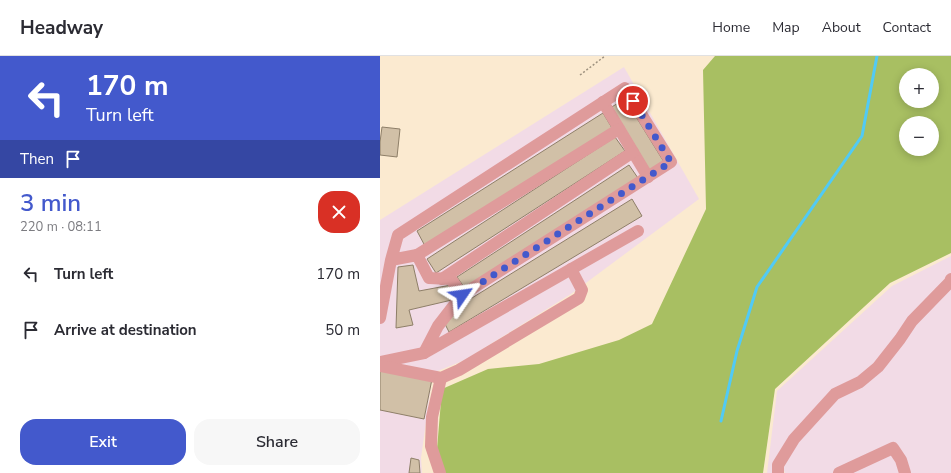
<!DOCTYPE html>
<meta charset="utf-8">
<style>
body{margin:0;font-family:"Nunito Sans",sans-serif;background:#f7f7f7;color:#2b2b33;height:100vh;display:flex;flex-direction:column;font-size:15px;white-space:nowrap}
*{box-sizing:border-box;margin:0}
p{font-size:13px;color:#7c7c81}
.icon{flex:none;width:22px;height:22px;fill:none;stroke:currentColor;stroke-width:2;stroke-linecap:round;stroke-linejoin:round}
.map{position:relative;flex:1;overflow:hidden}
.side{display:flex;flex-direction:column;background:#fff;width:380px}
.side>*{flex:none}
.hud{background:#4359cc;color:#fff;overflow:hidden}
.controls{position:absolute;left:519px;top:12px;display:grid;gap:8px}
.controls a{display:grid;place-items:center;width:40px;height:40px;border-radius:50%;background:#fff;box-shadow:0 2px 10px #0003;font-size:20px}
.pin{position:absolute;display:grid;place-items:center;width:34px;height:34px;color:#fff;margin:-17px;border:2px solid #fff;border-radius:50%;box-shadow:0 1px 4px #0007}
.me{position:absolute;width:44px;margin:-22px;rotate:58deg;stroke-linejoin:round;filter:drop-shadow(0 0 3px #0008)}
.turn{display:flex;align-items:center;gap:14px;height:84px;padding:0 20px;font-size:18px}
.turn .icon{width:52px;height:52px;stroke-width:2.5}
.turn b{display:block;font-size:28px;line-height:34px}
.then{display:flex;align-items:center;height:38px;padding:0 20px;background:#0003;gap:8px;font-size:15px}
.round{display:grid;place-items:center;flex:none;width:42px;height:42px;border-radius:16px;background:#f7f7f7}
.headline{display:flex;align-items:center;justify-content:space-between;height:68px;padding:0 20px}
h1{font-size:24px;font-weight:600;line-height:30px;color:#4359cc}
.button{display:flex;gap:8px;margin-top:auto;padding:8px 20px}
.button a{flex:1;height:46px;border-radius:16px;background:#4359cc;color:#fff;font-size:16px;font-weight:600;line-height:46px;text-align:center}
.button a+a{background:#f7f7f7;color:#2b2b33}
ul{padding:0;list-style:none}
li{display:flex;align-items:center;gap:12px;height:56px;padding:0 20px}
li div{flex:1}
li b{display:block;font-size:15px}
li em{font-style:normal}
header{display:flex;align-items:center;gap:24px;box-sizing:border-box;height:56px;padding:0 20px;background:#fff;border-bottom:1px solid #e1e1e2}
header strong{font-size:19px}
nav{display:flex;gap:22px;margin-inline-start:auto;font-size:14px}
main{display:flex;flex:1;min-height:0}
.map>svg:first-child{display:block}
.industrial{fill:#f2dbe6}
.forest{fill:#a8bf62;fill-rule:evenodd}
.lines{fill:none;stroke-linecap:round;stroke-linejoin:round}
.stream{stroke:#51caf5;stroke-width:3}
.building{fill:#d1c0a7;stroke:#8e7f68}
.path{stroke:#9e927f;stroke-width:1.5;stroke-dasharray:2 2;stroke-linecap:butt}
.minor{stroke:#df9b9b;stroke-width:12}
.route{stroke:#4359cc;stroke-width:7;stroke-dasharray:0 12.6}
</style>
<header>
<strong>Headway</strong>
<nav><a>Home</a><a>Map</a><a>About</a><a>Contact</a></nav>
</header>
<main>
<section class="side">
<div class="hud">
<div class="turn"><svg class="icon" aria-label="left" viewBox="0 0 24 24"><path d="M17 20v-9H6M10 6l-5 5 5 5"/></svg><div><b>170 m</b>Turn left</div></div>
<div class="then">Then<svg class="icon" aria-label="arrive" viewBox="0 0 24 24"><path d="M6 21V4h12l-3 4 3 4H6"/></svg></div>
</div>
<div class="headline"><div><h1>3 min</h1><p>220 m · 08:11</p></div><a class="round" style="background:#d93025;color:#fff"><svg class="icon" aria-label="close" viewBox="0 0 24 24"><path d="M6 6l12 12M18 6L6 18"/></svg></a></div>
<ul>
<li><svg class="icon" aria-label="left" viewBox="0 0 24 24"><path d="M17 20v-9H6M10 6l-5 5 5 5"/></svg><div><b>Turn left</b></div><em>170 m</em></li>
<li><svg class="icon" aria-label="arrive" viewBox="0 0 24 24"><path d="M6 21V4h12l-3 4 3 4H6"/></svg><div><b>Arrive at destination</b></div><em>50 m</em></li>
</ul>
<div class="button"><a>Exit</a><a>Share</a></div>
</section>
<div class="map">
<svg width="571" height="417" viewBox="0 0 571 417">
<rect width="100%" height="100%" fill="#fbead0"/>
<g class="industrial">
<polygon points="244,11 319,143 191,238 85,304 48,319 0,309 0,164"/>
<polygon points="571,200 571,417 405,417 403,412 392,417 387,417 397,335 512,230"/>
<polygon points="0,312 52,323 41,402 42,417 0,417"/>
</g>
<path class="forest" d="M335 0H571V197L510 227 395 333 383 417H55L62 333 108 313 159 308 239 284 272 268 326 153 323 14ZM526 19H552V45H526ZM526 67H552V93H526Z"/>
<g class="lines">
<polyline class="stream" points="341,365 357,295 377,231 482,80 497,0"/>
</g>
<g class="building">
<polygon points="245,43 284,106 269,115 230,52"/>
<polygon points="223,57 232,72 45,190 37,175"/>
<polygon points="2,71 20,73 17,101 0,99 0,86"/>
<polygon points="235,81 245,95 56,217 47,203"/>
<polygon points="249,109 258,122 86,234 77,221"/>
<polygon points="252,143 262,160 69,276 65,268 79,250"/>
<polygon points="33,209 39,235 71,229 76,243 29,254 33,269 16,272 18,211"/>
<polygon points="0,312 52,323 44,363 0,354"/>
<polygon points="31,402 39,404 40,417 29,417"/>
</g>
<g class="lines">
<polyline class="path" points="200,19 225,0"/>
<g class="minor">
<polyline points="223,46 268,121"/>
<polyline points="37,199 239,73"/>
<polyline points="62,223 253,96"/>
<polyline points="82,239 58,270 44,297 258,175"/>
<polyline points="0,262 11,204 18,179 245,32 291,106 82,239 71,223 49,222 37,199 11,204"/>
<polyline points="0,306 44,297"/>
<polyline points="0,310 61,322 79,314 199,242 202,234 191,213"/>
<polyline points="60,417 51,390 52,361 61,322"/>
<polyline points="398,417 398,409 414,383 455,338 480,326 498,311 520,283 532,265 570,226 571,223"/>
<polyline points="459,417 513,392 521,404 525,417"/>
</g>
</g>
<g class="lines">
<polyline class="route" points="82,239 291,106 253,45"/>
</g>
</svg>
<div class="controls">
<a>+</a>
<a>−</a>
</div>
<div class="pin" style="left:253px;top:45px;background:#d93025"><svg class="icon" aria-label="arrive" viewBox="0 0 24 24"><path d="M6 21V4h12l-3 4 3 4H6"/></svg></div>
<svg class="me" style="left:82px;top:239px" viewBox="-20 -20 40 40"><path d="M0-17L14 15 0 8-14 15z" fill="#4359cc" stroke="#fff" stroke-width="4"/></svg>
</div>
</main>
